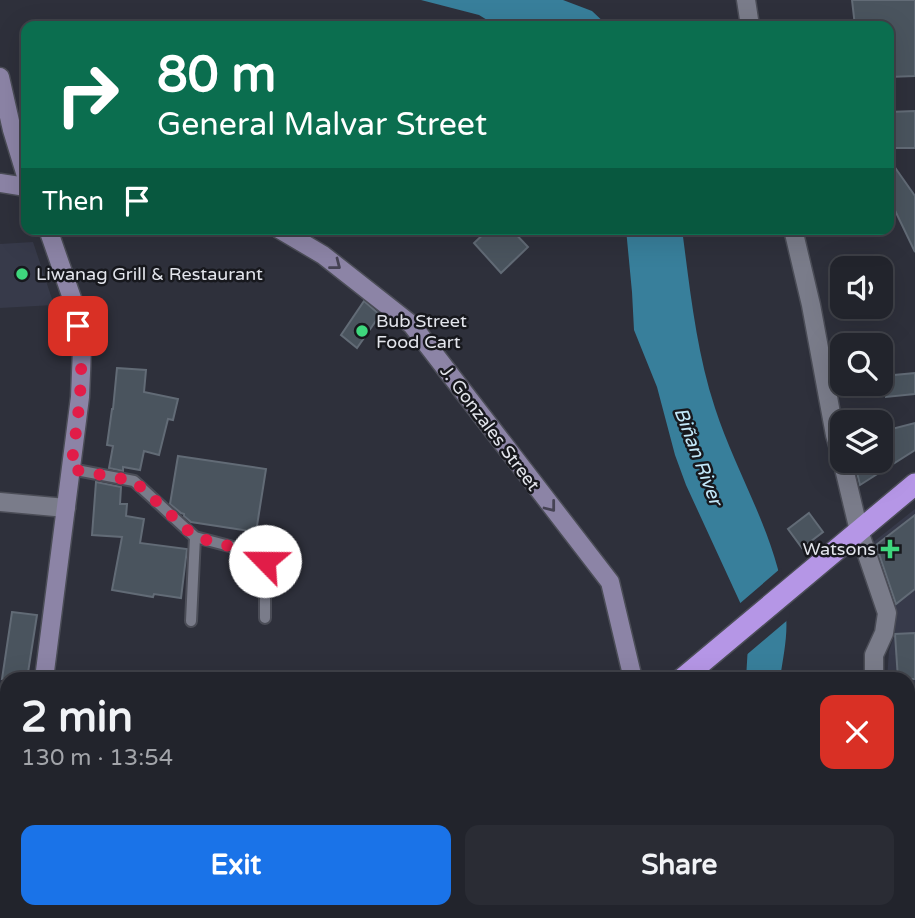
<!DOCTYPE html>
<meta charset="utf-8">
<style>
body{margin:0;font-family:"Varela Round",sans-serif;background:#2a2c34;color:#f1f3f6;height:100vh;display:flex;flex-direction:column;font-size:26px;white-space:nowrap}
*{box-sizing:border-box;margin:0}
p{font-size:23px;color:#a2a4a9}
.icon{flex:none;width:38px;height:38px;fill:none;stroke:currentColor;stroke-width:2;stroke-linecap:round;stroke-linejoin:round}
.map{position:relative;flex:1;overflow:hidden}
.side{position:absolute;left:0px;top:672px;width:915px;height:247px;display:flex;flex-direction:column;background:#22242c;border-radius:21px 21px 0 0;box-shadow:0 7px 28px #0002,0 0 0 2px #3f4148}
.side>*{flex:none}
.top-card{position:absolute;left:21px;top:21px;width:873px;height:214px;border-radius:14px;box-shadow:0 7px 28px #0002,0 0 0 2px #3f4148;background:#0b6e4f;color:#fff;overflow:hidden}
.controls{position:absolute;left:830px;top:256px;display:grid;gap:14px}
.controls a{display:grid;place-items:center;width:63px;height:63px;border-radius:14px;background:#22242c;box-shadow:0 7px 28px #0002,0 0 0 2px #3f4148;font-size:35px}
.pin{position:absolute;display:grid;place-items:center;width:60px;height:60px;color:#fff;margin:-30px;border-radius:14px;box-shadow:0 4px 10px #0006}
.me{position:absolute;width:77px;margin:-38px;rotate:293deg;stroke-linejoin:round;filter:drop-shadow(0 0 5px #0008)}
.turn{display:flex;align-items:center;gap:24px;height:147px;padding:0 21px;font-size:32px}
.turn .icon{width:91px;height:91px;stroke-width:2.5}
.turn b{display:block;font-size:49px;line-height:60px}
.then{display:flex;align-items:center;height:66px;padding:0 21px;background:#0003;gap:14px;font-size:26px}
.round{display:grid;place-items:center;flex:none;width:74px;height:74px;border-radius:14px;background:#2a2c34}
.summary{display:flex;align-items:center;justify-content:space-between;height:119px;padding:0 21px}
h1{font-size:42px;font-weight:800;line-height:52px}
.primary-button{display:flex;gap:14px;margin-top:auto;padding:14px 21px}
.primary-button a{flex:1;height:80px;border-radius:14px;background:#1a73e8;color:#fff;font-size:28px;font-weight:800;line-height:80px;text-align:center}
.primary-button a+a{background:#2a2c34;color:#f1f3f6}
.map>svg:first-child{display:block}
.built{fill:#373a4a}
.water{fill:#387f9b}
.pier{fill:#2e303b}
.building{fill:#4a545e;stroke:#626b76;stroke-width:2}
.lines{fill:none;stroke-linecap:round;stroke-linejoin:round}
.lane-casing{stroke:#4b4d57;stroke-width:14}
.street-casing{stroke:#4b4d57;stroke-width:21}
.secondary-casing{stroke:#4b4d57;stroke-width:21}
.highway-casing{stroke:#4b4d57;stroke-width:24}
.lane{stroke:#7a7c8a;stroke-width:10}
.street{stroke:#7a7c8a;stroke-width:18}
.secondary{stroke:#8c84a6;stroke-width:18}
.highway{stroke:#b596e6;stroke-width:21}
.oneway{stroke:#464354}
.route{stroke:#e11d48;stroke-width:12;stroke-dasharray:0 21.6}
.poi-dot{fill:#3ed77d;stroke:#17181d;stroke-width:2.5}
.labels{text-anchor:middle;stroke-width:5;stroke-linejoin:round;paint-order:stroke}
.poi-label{font-size:18px;fill:#e3e5ec;stroke:#17181d;text-anchor:start}
.street-label{font-size:18px;fill:#e3e5ec;stroke:#17181d}
.water-label{font-size:19px;font-style:italic;fill:#c3e8f9;stroke:#17181d}
</style>
<div class="map">
<svg width="915" height="918" viewBox="0 0 915 918">
<rect width="100%" height="100%" fill="#2e303b"/>
<g class="built">
<polygon points="33,242 54,305 0,308 0,244"/>
<polygon points="915,509 915,918 905,918 903,912 908,912 908,679 887,679 889,651 895,634 866,548"/>
</g>
<g class="water">
<polygon points="421,0 563,0 592,11 608,26 497,26 479,15"/>
<path d="M626 229H682C690 289 696 350 715 408 737 476 781 543 786 615 788 636 783 658 780 679H746L748 645 744 611 686 485 675 455 657 387 634 330 632 292Z"/>
<polygon points="709,912 745,912 746,918 709,918"/>
</g>
<polygon class="pier" points="781,568 788,598 790,618 744,657 743,628 738,605"/>
<g class="building">
<polygon points="852,0 915,0 915,76 889,77 889,26 855,26"/>
<polygon points="915,111 915,148 889,148 889,112"/>
<polygon points="889,159 915,196 915,252 889,198"/>
<polygon points="489,229 511,229 528,247 501,273 474,243"/>
<polygon points="364,301 380,315 357,348 341,335"/>
<polygon points="117,368 146,370 144,392 178,399 173,420 168,419 159,455 144,451 140,470 123,467 123,471 109,468 113,446 107,445 112,409 113,409"/>
<polygon points="915,373 915,394 886,397 884,376"/>
<polygon points="915,423 915,450 860,485 854,460 880,460 880,432"/>
<polygon points="178,456 266,469 256,532 191,522 184,516 184,514 181,513 170,504"/>
<polygon points="96,482 121,487 120,504 127,504 126,516 144,519 140,543 187,549 181,598 154,594 153,597 112,590 122,537 92,535"/>
<polygon points="809,513 823,532 802,548 788,529"/>
<polygon points="915,515 915,589 896,604 876,545"/>
<polygon points="12,612 37,615 27,679 2,679"/>
<polygon points="915,633 915,679 898,679 895,634"/>
</g>
<g class="lines">
<defs>
<g id="lane">
<polyline points="71,469 134,481 195,537 256,553 265,561 265,618"/>
<polyline points="191,621 195,537"/>
</g>
<g id="street">
<polyline points="746,0 750,26"/>
<polyline points="793,229 811,305 835,435 842,458"/>
<polyline points="842,460 859,531 887,613 884,633 874,655 874,679"/>
<polyline points="0,502 66,508"/>
<polyline points="0,872 7,873"/>
<polyline points="189,912 208,918"/>
<polyline points="896,912 898,918"/>
</g>
<g id="secondary">
<polyline points="0,77 12,130 26,176"/>
<polyline points="0,183 26,187"/>
<polyline points="279,229 323,255 412,325 610,582 633,679"/>
<polyline points="44,679 80,397 82,349 74,304 48,229"/>
<polyline points="0,746 7,748"/>
<polyline points="576,912 596,918"/>
<polyline points="653,912 653,918"/>
<polyline points="10,918 11,912"/>
</g>
<g id="highway">
<polyline points="682,679 915,484"/>
<polyline points="397,918 404,912"/>
</g>
</defs>
<use href="#lane" class="lane-casing"/>
<use href="#street" class="street-casing"/>
<use href="#secondary" class="secondary-casing"/>
<use href="#highway" class="highway-casing"/>
<use href="#lane" class="lane"/>
<use href="#street" class="street"/>
<use href="#secondary" class="secondary"/>
<use href="#highway" class="highway"/>
</g>
<defs><path id="oneway-chevron" d="M-2-3.5L2.5 0L-2 3.5" fill="none" stroke-width="1.6" stroke-linecap="round" stroke-linejoin="round" transform="scale(1.75)"/></defs>
<g class="oneway">
<use href="#oneway-chevron" transform="translate(336 265) rotate(38)"/>
<use href="#oneway-chevron" transform="translate(551 507) rotate(52)"/>
</g>
<g class="lines">
<path class="route" d="M78 326C86 373 77 422 71 469L134 481 195 537 256 553 265 561"/>
</g>
<g class="poi-dot">
<circle cx="22" cy="274" r="7"/>
<circle cx="362" cy="331" r="7"/>
<path d="M886.5 538.5h7v7h7v7h-7v7h-7v-7h-7v-7h7z"/>
</g>
<g class="labels">
<g class="poi-label">
<text x="36" y="280">Liwanag Grill &amp; Restaurant</text>
<text x="376" y="327">Bub Street<tspan x="376" dy="21">Food Cart</tspan></text>
<text x="876" y="555" text-anchor="end">Watsons</text>
</g>
<g class="street-label">
<text transform="translate(490 428) rotate(53)" y="6">J. Gonzales Street</text>
</g>
<g class="water-label">
<text transform="translate(699 456) rotate(69)" y="7">Biñan River</text>
</g>
</g>
</svg>
<div class="controls">
<a><svg class="icon" aria-label="sound" viewBox="0 0 24 24"><path d="M4 9h4l5-4v14l-5-4H4zM17 9q2 3 0 6"/></svg></a>
<a><svg class="icon" aria-label="search" viewBox="0 0 24 24"><circle cx="10" cy="10" r="6"/><path d="M15 15l6 6"/></svg></a>
<a><svg class="icon" aria-label="layers" viewBox="0 0 24 24"><path d="M12 4l9 5-9 5-9-5zM3 14l9 5 9-5"/></svg></a>
</div>
<div class="pin" style="left:78px;top:326px;background:#d93025"><svg class="icon" aria-label="arrive" viewBox="0 0 24 24"><path d="M6 21V4h12l-3 4 3 4H6"/></svg></div>
<svg class="me" style="left:265px;top:561px" viewBox="-20 -20 40 40"><circle r="19" fill="#fff"/><path d="M0-13L10 11 0 6-10 11z" fill="#e11d48"/></svg>
<div class="top-card">
<div class="turn"><svg class="icon" aria-label="right" viewBox="0 0 24 24"><path d="M7 20v-9h11M14 6l5 5-5 5"/></svg><div><b>80 m</b>General Malvar Street</div></div>
<div class="then">Then<svg class="icon" aria-label="arrive" viewBox="0 0 24 24"><path d="M6 21V4h12l-3 4 3 4H6"/></svg></div>
</div>
<section class="side">
<div class="summary"><div><h1>2 min</h1><p>130 m · 13:54</p></div><a class="round" style="background:#d93025;color:#fff"><svg class="icon" aria-label="close" viewBox="0 0 24 24"><path d="M6 6l12 12M18 6L6 18"/></svg></a></div>
<div class="primary-button"><a>Exit</a><a>Share</a></div>
</section>
</div>
